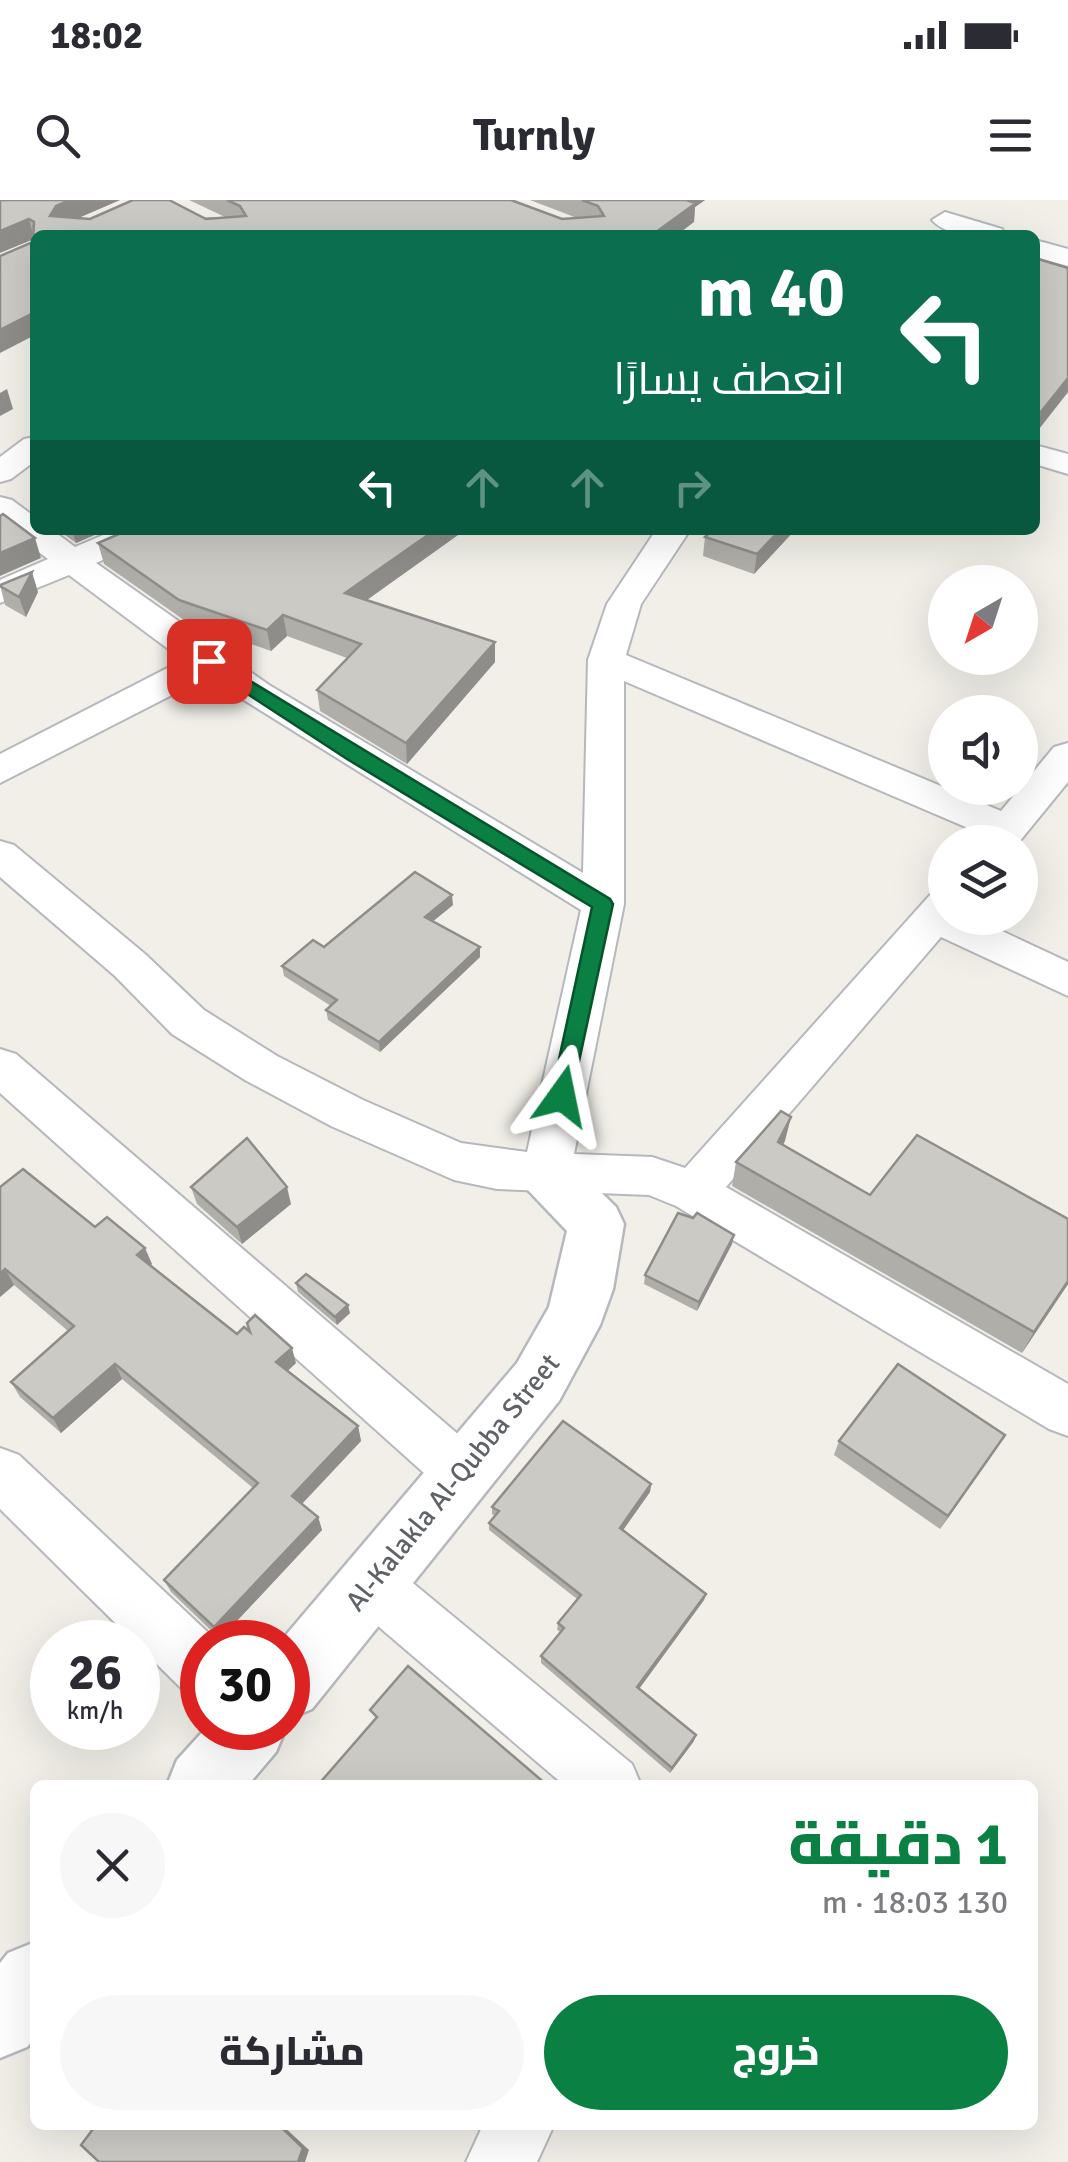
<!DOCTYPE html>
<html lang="ar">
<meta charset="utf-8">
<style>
body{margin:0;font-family:Signika,Cairo,sans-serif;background:#f7f7f7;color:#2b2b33;direction:rtl;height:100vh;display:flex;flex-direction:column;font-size:38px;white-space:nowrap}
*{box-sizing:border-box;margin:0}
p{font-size:32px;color:#7c7c81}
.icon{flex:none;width:55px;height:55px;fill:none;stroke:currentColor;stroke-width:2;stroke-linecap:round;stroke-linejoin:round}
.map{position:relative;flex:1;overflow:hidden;direction:ltr}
.panel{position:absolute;left:30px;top:1580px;width:1008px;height:350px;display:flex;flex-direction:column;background:#fff;border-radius:15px;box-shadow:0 10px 40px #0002;direction:rtl}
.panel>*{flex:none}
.guide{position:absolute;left:30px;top:30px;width:1010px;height:305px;border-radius:15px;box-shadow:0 10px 40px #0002;direction:rtl;background:#0b6e4f;color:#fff;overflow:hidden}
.needle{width:65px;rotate:219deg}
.fabs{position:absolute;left:928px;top:365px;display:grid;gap:20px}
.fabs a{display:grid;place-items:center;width:110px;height:110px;border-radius:50%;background:#fff;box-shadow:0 10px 40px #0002;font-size:50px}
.speed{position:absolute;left:30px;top:1420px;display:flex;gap:20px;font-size:50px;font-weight:700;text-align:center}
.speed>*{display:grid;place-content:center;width:130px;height:130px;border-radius:50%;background:#fff;box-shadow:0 10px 40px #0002;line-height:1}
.speed small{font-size:25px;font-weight:400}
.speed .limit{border:15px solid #d22;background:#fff;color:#111}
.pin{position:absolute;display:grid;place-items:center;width:85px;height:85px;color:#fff;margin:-42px;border-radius:20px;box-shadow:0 5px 15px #0006}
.me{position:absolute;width:110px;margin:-55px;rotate:12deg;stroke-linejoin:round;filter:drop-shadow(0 0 8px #0008)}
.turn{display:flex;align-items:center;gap:35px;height:210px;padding:0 30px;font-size:45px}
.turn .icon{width:130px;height:130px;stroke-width:2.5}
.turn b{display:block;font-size:70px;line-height:85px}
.lanes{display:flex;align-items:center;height:95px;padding:0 30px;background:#0003;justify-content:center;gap:50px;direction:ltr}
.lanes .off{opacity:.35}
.round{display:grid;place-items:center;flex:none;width:105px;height:105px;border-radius:52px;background:#f7f7f7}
.summary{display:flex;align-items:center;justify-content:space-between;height:170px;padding:0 30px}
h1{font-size:60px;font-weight:800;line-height:75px;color:#0b8043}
.action{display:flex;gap:20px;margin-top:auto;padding:20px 30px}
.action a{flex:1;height:115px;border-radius:60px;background:#0b8043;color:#fff;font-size:40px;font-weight:800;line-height:115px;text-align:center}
.action a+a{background:#f7f7f7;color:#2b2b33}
.status{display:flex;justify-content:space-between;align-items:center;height:70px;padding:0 50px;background:#fff;direction:ltr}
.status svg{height:28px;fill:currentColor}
header{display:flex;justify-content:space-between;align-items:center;height:130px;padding:0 30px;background:#fff;font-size:45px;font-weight:800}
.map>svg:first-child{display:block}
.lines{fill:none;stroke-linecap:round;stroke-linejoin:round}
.minor-casing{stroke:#b5b8bc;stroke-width:4}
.tertiary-casing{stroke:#b5b8bc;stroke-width:5}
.minor{fill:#fff;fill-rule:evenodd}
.tertiary{fill:#fff;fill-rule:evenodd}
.wall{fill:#afaea9}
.shaded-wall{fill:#8f8d8a}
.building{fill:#cccac5;stroke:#8f8d8a;stroke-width:2.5}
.route{fill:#0b8043;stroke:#07532c;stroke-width:2.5}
.labels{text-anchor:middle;stroke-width:10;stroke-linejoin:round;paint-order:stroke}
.street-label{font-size:28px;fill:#5f6368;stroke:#fff}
</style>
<div class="status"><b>18:02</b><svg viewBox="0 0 49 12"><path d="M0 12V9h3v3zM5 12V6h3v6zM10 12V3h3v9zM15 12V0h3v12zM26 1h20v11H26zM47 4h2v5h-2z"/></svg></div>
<header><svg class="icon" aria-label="menu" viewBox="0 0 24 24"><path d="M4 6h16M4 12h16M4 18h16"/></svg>Turnly<svg class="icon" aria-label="search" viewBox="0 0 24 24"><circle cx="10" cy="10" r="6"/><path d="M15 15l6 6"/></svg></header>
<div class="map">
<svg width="1068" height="1962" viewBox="0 0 1068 1962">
<rect width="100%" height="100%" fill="#f1efe8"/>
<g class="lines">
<defs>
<g id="minor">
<path d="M945 12 1002 29 1006 35C982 35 949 39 932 20Z"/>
<polygon points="1035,40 1068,49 1068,66 1035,57"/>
<polygon points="35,237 35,261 11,279 0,282 0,257 24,239"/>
<polygon points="1035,245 1068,254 1068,274 1035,264"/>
<polygon points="0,297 12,300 35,317 35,330 52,330 75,347 115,330 160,330 155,337 96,363 269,485 583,673 588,460 607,404 656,330 690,330 641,404 626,455 1001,611 1054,547 1068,543 1068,582 1019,642 977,642 982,634 624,481 624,704 574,954 652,957 685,968 930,695 945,690 945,718 974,718 1068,762 1068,796 941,737 726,987 1068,1184 1068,1236 1049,1229 676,1006 649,995 497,989 454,980 331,926 245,880 172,834 115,776 0,677 0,641 14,645 145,754 204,810 277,856 363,900 461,943 527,952 581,710 207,477 0,583 0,554 183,460 69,375 0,403 0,380 48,359 0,323"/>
<polygon points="0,849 16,854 481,1254 489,1272 481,1290 462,1297 443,1290 0,893"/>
<polygon points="0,1248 19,1255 218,1442 202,1442 202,1496 181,1488 0,1309"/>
<polygon points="371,1357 391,1365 632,1564 641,1585 564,1585 351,1403 343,1384 351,1365"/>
<polygon points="483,1925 554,1925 537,1962 466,1962"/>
</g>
<g id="tertiary">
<polygon points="546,951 565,957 616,1007 624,1024 613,1089 600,1125 559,1201 312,1509 288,1519 288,1442 280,1442 517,1163 549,1107 567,1031 527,989 519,973 527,957"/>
<polygon points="206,1528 286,1528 276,1552 248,1585 167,1585 177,1560"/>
<polygon points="35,1742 35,1838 27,1847 0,1858 0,1763 8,1753"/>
</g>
</defs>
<use href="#minor" class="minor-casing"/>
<use href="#tertiary" class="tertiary-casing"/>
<use href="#minor" class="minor"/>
<use href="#tertiary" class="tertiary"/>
</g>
<g class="wall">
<polygon points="0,0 120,0 78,18 90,19 225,17 189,0 511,0 562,19 577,18 530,0 705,0 695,7 694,22 35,35 33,42 33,39"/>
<polygon points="1035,58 1068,68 1068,192 1035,234"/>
<polygon points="58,330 106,330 76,343"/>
<polygon points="128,330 465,330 367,400 495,442 495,462 407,564 320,511 317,490 347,458 287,436 271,451 184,420 104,364 98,343"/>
<polygon points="795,330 754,374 703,356 705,337"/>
<polygon points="0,385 38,392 26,417 5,405"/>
<polygon points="453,705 433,721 480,757 380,852 328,820 326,810 331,806 284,776 282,766 324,747"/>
<polygon points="791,917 783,945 870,995 1068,1084 1022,1153 732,986 736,962"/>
<polygon points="0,987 95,1027 152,1064 150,1065 237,1134 296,1163 287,1171 358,1226 361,1241 302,1304 318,1317 322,1330 220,1439 171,1392 164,1380 253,1288 122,1179 61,1233 20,1197 11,1182 68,1131 14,1085 0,1097"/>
<polygon points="191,987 291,1004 242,1044 197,1004"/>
<polygon points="734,1035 732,1044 697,1111 644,1084 645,1075"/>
<polygon points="296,1083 350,1113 337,1125 298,1092"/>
<polygon points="839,1241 996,1249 940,1329 834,1255"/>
<polygon points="651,1284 650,1292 622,1331 706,1394 704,1400 639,1489 694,1541 670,1573 541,1463 541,1456 561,1432 557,1430 558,1423 577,1399 489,1330 489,1323 495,1316 492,1314 492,1307"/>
</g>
<g class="shaded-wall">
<polygon points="70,0 120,0 60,26 50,16 56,6"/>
<polygon points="680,0 705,0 695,7 694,22 677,35 652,35"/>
<polygon points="29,19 34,39 0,53 0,31"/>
<polygon points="35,112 35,135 0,153 0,130"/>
<polygon points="1068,178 1068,192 1035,234 1041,212"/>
<polygon points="7,189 13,209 0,216 0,193"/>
<polygon points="72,330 106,330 76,343"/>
<polygon points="435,330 465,330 347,414 345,393"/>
<polygon points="780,330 795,330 754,374 757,354"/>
<polygon points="35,338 41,358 0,376 0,353"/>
<polygon points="32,372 38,392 26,417 19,397"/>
<polygon points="283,415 287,436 271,451 267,430"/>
<polygon points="495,442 495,462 407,564 406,543"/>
<polygon points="452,695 453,705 426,727 425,717"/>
<polygon points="480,747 480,757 380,852 379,842"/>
<polygon points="791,917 785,941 772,966 778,942"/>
<polygon points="287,987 291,1004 242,1044 237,1027"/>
<polygon points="734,1035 732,1044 697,1111 699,1102"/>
<polygon points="145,1048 152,1064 144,1071 137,1055"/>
<polygon points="5,1069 14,1085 0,1097 0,1074"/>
<polygon points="1068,1081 1068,1084 1022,1153 1034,1132"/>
<polygon points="348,1105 350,1113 337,1125 335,1117"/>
<polygon points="292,1148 296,1163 280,1178 276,1162"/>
<polygon points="115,1164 122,1179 61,1233 53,1218"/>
<polygon points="358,1226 361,1241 297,1309 292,1296"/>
<polygon points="1005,1235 996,1249 940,1329 948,1316"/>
<polygon points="651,1284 650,1292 619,1336 620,1328"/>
<polygon points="318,1317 322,1330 220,1439 214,1427"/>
<polygon points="706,1394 704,1400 636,1493 637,1487"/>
<polygon points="696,1535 694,1541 670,1573 672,1568"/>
<polygon points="279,1925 282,1925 309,1950 305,1962 298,1962"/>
</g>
<g class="building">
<polygon points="0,0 70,0 56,6 50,16 90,19 133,0 169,0 206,19 246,16 240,6 227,0 511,0 562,19 604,16 598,6 582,0 686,0 696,3 652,35 35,35 35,112 0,130 0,56 33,42 34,22 29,19 0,31"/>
<polygon points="1035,58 1068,68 1068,178 1041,212 1035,211"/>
<polygon points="3,314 35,338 0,353 0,316"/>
<polygon points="128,330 435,330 345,393 495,442 406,543 317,490 361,444 283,415 267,430 179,400 98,343"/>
<polygon points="712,330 780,330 757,354 705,337"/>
<polygon points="32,372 19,397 0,386 0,385"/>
<polygon points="415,672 452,695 425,717 480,747 379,842 326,810 337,800 282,766 313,740 324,747"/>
<polygon points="781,911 791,917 778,942 870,995 917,935 1068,1019 1068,1081 1034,1132 736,962"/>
<polygon points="247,938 287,987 237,1027 191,987"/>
<polygon points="23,969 95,1027 107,1017 145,1048 137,1055 237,1134 244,1127 250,1132 247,1123 255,1115 292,1148 276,1162 358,1226 292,1296 318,1317 214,1427 164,1380 258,1283 115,1164 53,1218 11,1182 74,1126 5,1069 0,1074 0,987"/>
<polygon points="678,1013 693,1018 697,1013 734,1035 699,1102 645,1075"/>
<polygon points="306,1074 348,1105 335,1117 296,1083"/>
<polygon points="898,1164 1005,1235 948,1316 839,1241"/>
<polygon points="563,1221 651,1284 620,1328 706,1394 637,1487 696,1535 672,1568 541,1456 564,1428 558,1423 581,1395 489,1323 499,1311 492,1307"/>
<polygon points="408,1466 547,1585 318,1585 377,1517 370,1510"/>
<polygon points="96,1925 279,1925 303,1948 298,1962 99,1962 81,1945"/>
</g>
<polygon class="route" points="209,456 610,699 613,704 570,903 562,905 551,896 592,707 347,559 203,465 200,461"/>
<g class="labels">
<g class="street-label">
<text transform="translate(452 1282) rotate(-51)" y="10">Al-Kalakla Al-Qubba Street</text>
</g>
</g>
</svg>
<div class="fabs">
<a><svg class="needle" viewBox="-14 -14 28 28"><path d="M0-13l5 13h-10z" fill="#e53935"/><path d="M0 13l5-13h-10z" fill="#7c7c81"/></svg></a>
<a><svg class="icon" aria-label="sound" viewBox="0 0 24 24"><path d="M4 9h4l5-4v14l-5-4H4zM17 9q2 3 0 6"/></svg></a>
<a><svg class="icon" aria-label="layers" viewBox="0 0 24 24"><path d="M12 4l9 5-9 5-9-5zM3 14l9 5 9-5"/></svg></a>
</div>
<div class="speed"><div>26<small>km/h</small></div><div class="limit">30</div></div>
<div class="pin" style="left:209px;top:461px;background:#d93025"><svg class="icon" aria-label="arrive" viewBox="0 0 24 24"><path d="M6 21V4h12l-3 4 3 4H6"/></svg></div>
<svg class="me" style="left:562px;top:896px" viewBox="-20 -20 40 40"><path d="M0-17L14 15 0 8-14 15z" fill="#0b8043" stroke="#fff" stroke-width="4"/></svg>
<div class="guide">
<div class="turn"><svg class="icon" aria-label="left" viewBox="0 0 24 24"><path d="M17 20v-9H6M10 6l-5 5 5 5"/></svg><div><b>40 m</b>انعطف يسارًا</div></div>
<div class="lanes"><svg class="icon" aria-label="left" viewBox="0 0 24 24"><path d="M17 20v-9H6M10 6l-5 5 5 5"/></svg><svg class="icon off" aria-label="ahead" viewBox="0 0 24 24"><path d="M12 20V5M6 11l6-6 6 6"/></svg><svg class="icon off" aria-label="ahead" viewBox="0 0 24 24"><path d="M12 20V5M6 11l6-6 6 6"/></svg><svg class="icon off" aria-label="right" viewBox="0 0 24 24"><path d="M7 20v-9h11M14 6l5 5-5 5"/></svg></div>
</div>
<section class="panel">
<div class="summary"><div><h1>1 دقيقة</h1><p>130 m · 18:03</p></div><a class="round"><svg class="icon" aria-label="close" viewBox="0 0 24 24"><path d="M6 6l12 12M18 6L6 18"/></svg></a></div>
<div class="action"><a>خروج</a><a>مشاركة</a></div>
</section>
</div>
